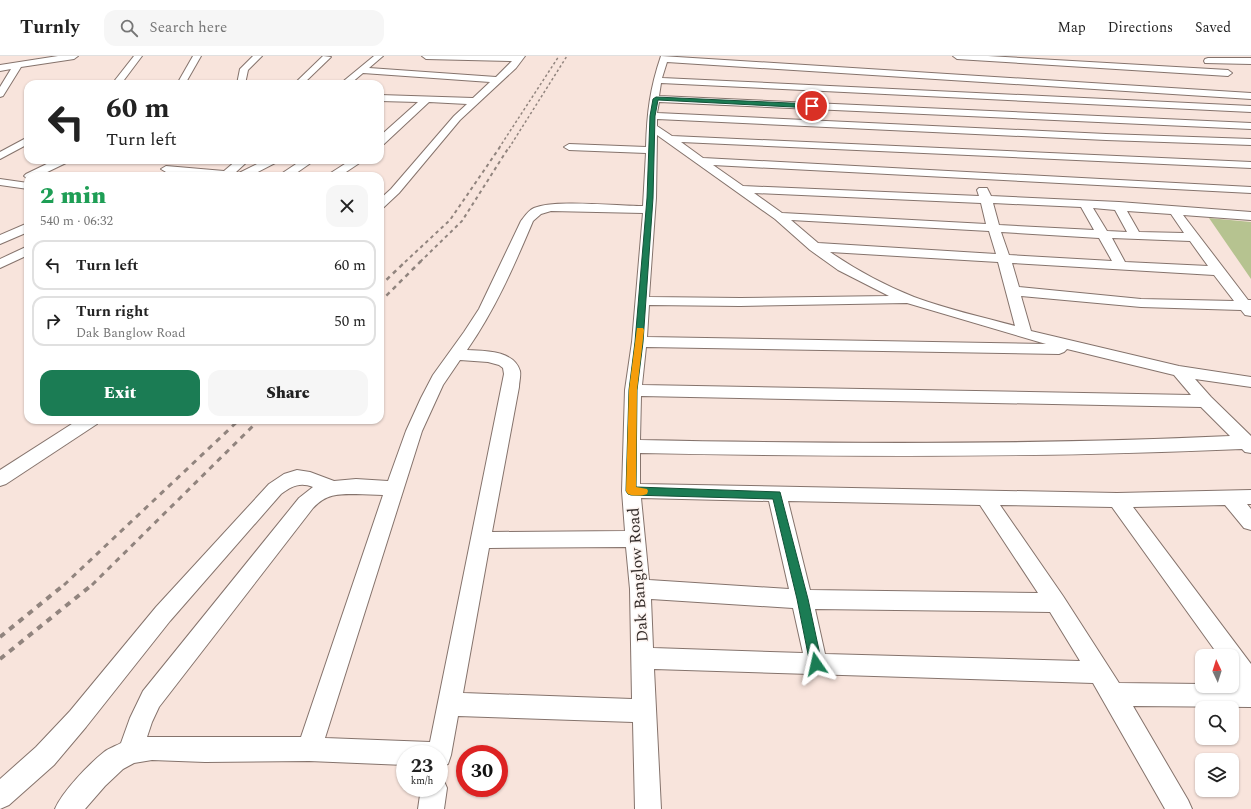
<!DOCTYPE html>
<meta charset="utf-8">
<style>
body{margin:0;font-family:Spectral,serif;background:#f6f6f6;color:#222;height:100vh;display:flex;flex-direction:column;font-size:15px;white-space:nowrap}
*{box-sizing:border-box;margin:0}
p{font-size:13px;color:#767676}
.icon{flex:none;width:22px;height:22px;fill:none;stroke:currentColor;stroke-width:2;stroke-linecap:round;stroke-linejoin:round}
.map{position:relative;flex:1;overflow:hidden}
.sheet{position:absolute;left:24px;top:116px;width:360px;height:252px;display:flex;flex-direction:column;background:#fff;border-radius:12px;box-shadow:0 1px 3px #0004}
.sheet>*{flex:none}
.guide{position:absolute;left:24px;top:24px;width:360px;height:84px;border-radius:12px;box-shadow:0 1px 3px #0004;background:#fff;color:#222;overflow:hidden}
.needle{width:26px;rotate:356deg}
.buttons{position:absolute;left:1195px;top:593px;display:grid;gap:8px}
.buttons a{display:grid;place-items:center;width:44px;height:44px;border-radius:8px;background:#fff;box-shadow:0 1px 3px #0004;font-size:20px}
.speed{position:absolute;left:396px;top:689px;display:flex;gap:8px;font-size:20px;font-weight:700;text-align:center}
.speed>*{display:grid;place-content:center;width:52px;height:52px;border-radius:50%;background:#fff;box-shadow:0 1px 3px #0004;line-height:1}
.speed small{font-size:10px;font-weight:400}
.speed .limit{border:6px solid #d22;background:#fff;color:#111}
.pin{position:absolute;display:grid;place-items:center;width:34px;height:34px;color:#fff;margin:-17px;border:2px solid #fff;border-radius:50%;box-shadow:0 1px 4px #0007}
.me{position:absolute;width:44px;margin:-22px;rotate:349deg;stroke-linejoin:round;filter:drop-shadow(0 0 3px #0008)}
.turn{display:flex;align-items:center;gap:14px;height:84px;padding:0 16px;font-size:18px}
.turn .icon{width:52px;height:52px;stroke-width:2.5}
.turn b{display:block;font-size:28px;line-height:34px}
.round{display:grid;place-items:center;flex:none;width:42px;height:42px;border-radius:12px;background:#f6f6f6}
.summary{display:flex;align-items:center;justify-content:space-between;height:68px;padding:0 16px}
h1{font-size:24px;font-weight:800;line-height:30px;color:#1e9e55}
.button{display:flex;gap:8px;margin-top:auto;padding:8px 16px}
.button a{flex:1;height:46px;border-radius:12px;background:#1b7c54;color:#fff;font-size:16px;font-weight:800;line-height:46px;text-align:center}
.button a+a{background:#f6f6f6;color:#222}
ul{padding:0;list-style:none}
li{display:flex;align-items:center;gap:12px;height:50px;margin:0 8px 6px;padding:0 8px;border:2px solid #e0e0e0;border-radius:12px}
li div{flex:1}
li b{display:block;font-size:15px}
li em{font-style:normal}
header{display:flex;align-items:center;gap:24px;box-sizing:border-box;height:56px;padding:0 20px;background:#fff;border-bottom:1px solid #e0e0e0}
header strong{font-size:19px}
nav{display:flex;gap:22px;margin-inline-start:auto;font-size:14px}
.search{width:280px;height:36px;background:#f6f6f6;display:flex;align-items:center;gap:10px;box-sizing:border-box;padding:0 14px;border-radius:12px;color:#767676;font-size:15px}
.map>svg:first-child{display:block}
.green{fill:#b6c390}
.lines{fill:none;stroke-linecap:round;stroke-linejoin:round}
.street-casing{stroke:#85736c;stroke-width:2}
.street{fill:#fff;fill-rule:evenodd}
.rail-far4{stroke:#91847e;stroke-width:1.5;stroke-dasharray:2.5 2.5;stroke-linecap:butt}
.rail-far3{stroke:#91847e;stroke-width:2;stroke-dasharray:3.5 3.5;stroke-linecap:butt}
.rail-far2{stroke:#91847e;stroke-width:2.5;stroke-dasharray:4.5 4.5;stroke-linecap:butt}
.rail-far1{stroke:#91847e;stroke-width:3;stroke-dasharray:5.5 5.5;stroke-linecap:butt}
.rail{stroke:#91847e;stroke-width:4;stroke-dasharray:6 6;stroke-linecap:butt}
.route{fill:#1b7c54;stroke:#125137}
.slow{fill:#f59e0b}
.labels{text-anchor:middle;stroke-width:3;stroke-linejoin:round;paint-order:stroke}
.street-label{font-size:16px;fill:#312a27;stroke:#fcf4f1}
</style>
<header>
<strong>Turnly</strong>
<div class="search"><svg class="icon" aria-label="search" viewBox="0 0 24 24"><circle cx="10" cy="10" r="6"/><path d="M15 15l6 6"/></svg>Search here</div>
<nav><a>Map</a><a>Directions</a><a>Saved</a></nav>
</header>
<div class="map">
<svg width="1251" height="753" viewBox="0 0 1251 753">
<rect width="100%" height="100%" fill="#f8e4dc"/>
<polygon class="green" points="1209,162 1251,166 1251,223"/>
<g class="lines">
<defs>
<g id="street">
<polygon points="58,0 78,0 74,3 21,11 3,40 0,41 0,31 11,13 0,15 0,9"/>
<polygon points="134,0 142,0 121,28 112,28"/>
<polygon points="193,0 201,0 185,28 177,28"/>
<polygon points="253,0 262,0 248,14 245,28 237,28 240,13"/>
<polygon points="323,0 331,1 303,28 294,28"/>
<polygon points="374,0 383,0 369,12 496,21 512,5 426,3 422,0 525,0 516,12 460,64 399,137 384,151 380,153 380,143 391,133 454,60 467,48 429,46 384,88 380,89 380,80 418,46 380,45 380,39 473,42 490,26 363,17 350,28 340,28"/>
<path d="M661 0 1251 37V43L667 6 662 22 1251 50V56L661 27 659 40 1251 67V73L659 46 657 57 1106 78 1251 83V89L1106 84 657 63V70L672 80 1251 106V112L681 86 703 102 1251 131V137L713 109 743 130 979 140 977 134 979 132H987L991 140 1119 146 1251 156V164L1183 159 1248 244H1251V260L1245 259 1241 254 1141 251 1021 240 1031 275 1179 310 1251 321V331L1195 323 1211 341 1251 380V397L1245 396 1242 393C1041 402 841 401 640 397V428L1117 437 1251 434V448H1247L1251 453V474L1244 472 1225 449 1133 451 1251 608V651L1133 650 1188 744 1192 753H1165L1093 627 654 613 661 753H635L633 666 458 660 451 699 448 708 439 711V698H405V709L309 705 205 706 152 704 134 707 123 713 105 730 85 753H55C62 736 89 708 104 696 109 692 116 690 121 687L130 662 143 635 299 442 313 431C300 426 292 430 281 438L170 565 86 671 54 709 9 749 0 753V723L36 691 70 655 156 551 269 428 284 418 297 414 310 416 334 425 356 423 388 425 406 375 421 342 433 319 464 276 479 253 521 165C525 160 528 155 534 152 553 143 619 150 643 150L646 97 569 94 564 91 569 88 646 91C647 57 650 32 661 0ZM657 79 775 163 810 194 838 214 889 240 740 242 649 241 656 142ZM754 137 981 147 986 168 782 157ZM993 147 1081 151 1094 174 999 169ZM1093 152 1115 154 1127 176 1107 175ZM551 155 643 157 632 286 625 334 622 435 625 475 492 476 519 331C519 326 521 320 520 315 514 294 484 295 467 294 495 254 514 210 533 165L541 158ZM1127 155 1171 158 1184 177 1139 176ZM791 164 989 175 996 198 818 187ZM1001 176 1099 182 1112 205 1009 199ZM1112 182 1190 185 1208 210 1125 206ZM830 196 998 206 1015 270C982 261 946 253 914 241 884 229 856 214 830 196ZM1012 207 1214 219 1234 245 1141 243 1019 231ZM907 247 1046 288 647 281 649 249 740 250ZM646 291 1059 298 1064 296 1067 293 1174 319 1191 339 642 329ZM460 304 488 306 499 309 503 312 504 318 430 686 325 682 422 375 443 329ZM641 340 1201 351 1230 380C1033 389 837 388 640 384ZM356 438 383 439 301 681H147L152 666 159 651 313 452C326 438 337 438 356 438ZM641 442 769 445 789 533 649 524ZM788 445 980 449 1038 537 810 534ZM1000 449 1112 451 1219 600H1232V619L1238 628H1232V630H1202V628L1119 627 1063 540ZM626 491 630 533 632 643 463 637 489 492ZM651 543 793 552 803 597 653 592ZM815 553 1050 556 1080 605 825 598Z"/>
<polygon points="953,0 988,0 1228,14 1232,17 1228,20 957,3"/>
<polygon points="1208,2 1251,2 1251,8 1205,7 1204,5 1205,3"/>
<polygon points="28,81 28,88 0,103 0,96"/>
<polygon points="55,104 69,104 68,106 39,120 28,120 28,123 24,120 26,118"/>
<polygon points="237,104 249,104 236,116 239,117 265,104 278,104 277,106 250,120 206,120 166,116 161,113 166,110 224,115"/>
<polygon points="302,104 315,104 292,120 278,120"/>
<polygon points="351,104 364,104 340,120 326,120"/>
<polygon points="0,123 28,127 28,133 0,129"/>
<polygon points="28,167 28,176 0,188 0,179"/>
<polygon points="28,190 28,199 0,212 0,203"/>
<polygon points="78,364 99,364 97,368 6,428 0,430 0,414"/>
<polygon points="439,721 443,723 447,732 444,753 418,753 421,732 439,732"/>
</g>
</defs>
<use href="#street" class="street-casing"/>
<use href="#street" class="street"/>
<g class="rail-far4">
<polyline points="499,92 559,0"/>
<polyline points="509,92 567,0"/>
</g>
<g class="rail-far3">
<polyline points="405,206 450,164 500,91"/>
<polyline points="420,206 462,165 509,91"/>
</g>
<g class="rail-far2">
<polyline points="380,230 406,205"/>
<polyline points="380,246 421,205"/>
</g>
<g class="rail-far1">
<polyline points="64,529 239,364"/>
<polyline points="92,529 259,364"/>
</g>
<g class="rail">
<polyline points="0,581 65,528"/>
<polyline points="0,603 93,528"/>
</g>
</g>
<polygon class="route" points="656,41 812,48 814,50 812,52 658,44 655,60 653,142 643,286 637,334 636,431 780,436 808,543 822,608 820,612 816,614 811,612 810,608 797,543 773,443 631,439 628,438 626,435 629,334 635,286 647,142 650,60 653,43"/>
<path class="slow" d="M637 272H643L644 274 637 334 636 431 647 433 648 435 647 438C641 440 634 440 628 438L626 435 629 334Z"/>
<g class="labels">
<g class="street-label">
<text transform="translate(637 519) rotate(-94)" y="6">Dak Banglow Road</text>
</g>
</g>
</svg>
<div class="buttons">
<a><svg class="needle" viewBox="-14 -14 28 28"><path d="M0-13l5 13h-10z" fill="#e53935"/><path d="M0 13l5-13h-10z" fill="#767676"/></svg></a>
<a><svg class="icon" aria-label="search" viewBox="0 0 24 24"><circle cx="10" cy="10" r="6"/><path d="M15 15l6 6"/></svg></a>
<a><svg class="icon" aria-label="layers" viewBox="0 0 24 24"><path d="M12 4l9 5-9 5-9-5zM3 14l9 5 9-5"/></svg></a>
</div>
<div class="speed"><div>23<small>km/h</small></div><div class="limit">30</div></div>
<div class="pin" style="left:812px;top:50px;background:#d93025"><svg class="icon" aria-label="arrive" viewBox="0 0 24 24"><path d="M6 21V4h12l-3 4 3 4H6"/></svg></div>
<svg class="me" style="left:816px;top:608px" viewBox="-20 -20 40 40"><path d="M0-17L14 15 0 8-14 15z" fill="#1b7c54" stroke="#fff" stroke-width="4"/></svg>
<div class="guide">
<div class="turn"><svg class="icon" aria-label="left" viewBox="0 0 24 24"><path d="M17 20v-9H6M10 6l-5 5 5 5"/></svg><div><b>60 m</b>Turn left</div></div>
</div>
<section class="sheet">
<div class="summary"><div><h1>2 min</h1><p>540 m · 06:32</p></div><a class="round"><svg class="icon" aria-label="close" viewBox="0 0 24 24"><path d="M6 6l12 12M18 6L6 18"/></svg></a></div>
<ul>
<li><svg class="icon" aria-label="left" viewBox="0 0 24 24"><path d="M17 20v-9H6M10 6l-5 5 5 5"/></svg><div><b>Turn left</b></div><em>60 m</em></li>
<li><svg class="icon" aria-label="right" viewBox="0 0 24 24"><path d="M7 20v-9h11M14 6l5 5-5 5"/></svg><div><b>Turn right</b><p>Dak Banglow Road</p></div><em>50 m</em></li>
</ul>
<div class="button"><a>Exit</a><a>Share</a></div>
</section>
</div>
